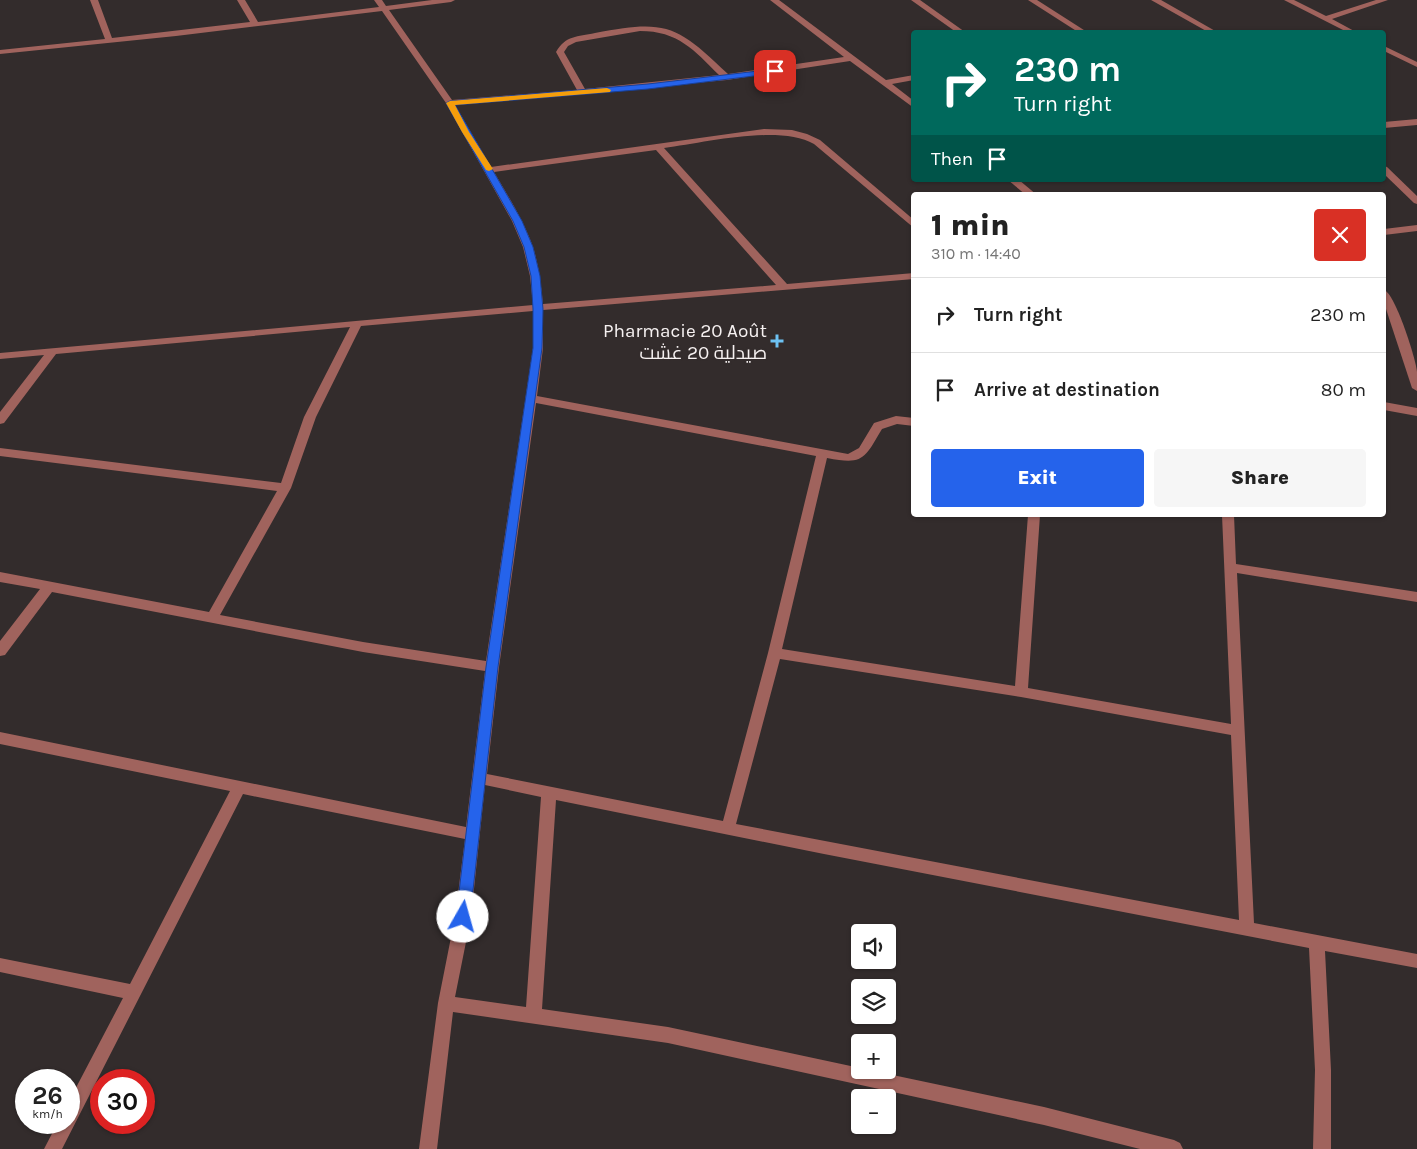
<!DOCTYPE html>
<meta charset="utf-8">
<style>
body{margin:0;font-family:Karla,Cairo,sans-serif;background:#f6f6f6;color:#222;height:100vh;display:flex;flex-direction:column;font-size:19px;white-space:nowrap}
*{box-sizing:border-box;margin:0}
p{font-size:16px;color:#767676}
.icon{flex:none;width:28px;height:28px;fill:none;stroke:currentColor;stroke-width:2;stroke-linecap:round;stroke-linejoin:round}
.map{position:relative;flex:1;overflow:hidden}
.drawer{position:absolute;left:911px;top:192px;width:475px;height:325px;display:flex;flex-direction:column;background:#fff;border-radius:5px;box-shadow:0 1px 4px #0004}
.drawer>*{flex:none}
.banner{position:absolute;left:911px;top:30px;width:475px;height:152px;border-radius:5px;box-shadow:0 1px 4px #0004;background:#00695c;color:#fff;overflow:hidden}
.controls{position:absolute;left:851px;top:924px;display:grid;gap:10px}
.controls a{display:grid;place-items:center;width:45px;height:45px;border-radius:5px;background:#fff;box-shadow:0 1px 4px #0004;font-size:25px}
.speed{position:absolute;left:15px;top:1069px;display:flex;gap:10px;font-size:25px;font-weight:700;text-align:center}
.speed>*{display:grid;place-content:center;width:65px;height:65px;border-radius:50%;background:#fff;box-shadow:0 1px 4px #0004;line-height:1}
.speed small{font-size:12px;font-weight:400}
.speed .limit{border:8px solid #d22;background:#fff;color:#111}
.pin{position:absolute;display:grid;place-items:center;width:42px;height:42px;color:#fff;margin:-21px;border-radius:10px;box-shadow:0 2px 8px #0006}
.me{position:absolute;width:55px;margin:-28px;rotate:7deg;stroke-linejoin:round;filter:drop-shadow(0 0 4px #0008)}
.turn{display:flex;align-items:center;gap:18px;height:105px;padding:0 20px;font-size:22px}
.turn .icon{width:65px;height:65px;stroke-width:2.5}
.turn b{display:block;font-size:35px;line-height:42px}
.then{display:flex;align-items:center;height:48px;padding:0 20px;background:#0003;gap:10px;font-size:19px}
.round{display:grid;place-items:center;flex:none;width:52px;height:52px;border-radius:5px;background:#f6f6f6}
.head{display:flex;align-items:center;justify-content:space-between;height:85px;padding:0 20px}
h1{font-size:30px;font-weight:800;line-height:38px}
.cta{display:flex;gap:10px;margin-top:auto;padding:10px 20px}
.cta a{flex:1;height:58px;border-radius:5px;background:#2563eb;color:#fff;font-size:20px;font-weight:800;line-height:58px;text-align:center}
.cta a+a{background:#f6f6f6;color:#222}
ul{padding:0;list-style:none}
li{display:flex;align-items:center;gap:15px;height:75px;padding:0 20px;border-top:1px solid #e0e0e0}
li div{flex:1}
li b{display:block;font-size:19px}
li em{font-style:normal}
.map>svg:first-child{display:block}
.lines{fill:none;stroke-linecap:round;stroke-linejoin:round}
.minor{fill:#a0635d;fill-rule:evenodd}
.route{fill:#2563eb;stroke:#184099}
.slow{fill:#f59e0b}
.poi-dot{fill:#6dc2f3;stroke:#332c2c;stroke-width:2}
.labels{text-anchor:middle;stroke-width:4;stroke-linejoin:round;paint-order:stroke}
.poi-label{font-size:19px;fill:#f6f1f1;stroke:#332c2c;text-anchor:end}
</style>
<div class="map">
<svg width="1417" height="1149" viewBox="0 0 1417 1149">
<rect width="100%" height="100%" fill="#332c2c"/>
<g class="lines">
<g class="minor">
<path d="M90 0H98L112 38 250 22 237 0H245L258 22 379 7 374 0H382L386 6 432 0H455L451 2 389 10 452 100 577 90 556 52C566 35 577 37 595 33 666 19 677 25 728 74L844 57 770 0H779L886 80 914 75V80L892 84 914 101V108L850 61 727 80 455 105 491 167 764 129 792 130 807 134 820 140 914 220V228L814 144C779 124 704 143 664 148L787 284 914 273V279L543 310V348L537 396 848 454 859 448 874 423 896 416 914 418V426L897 424 882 429C864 459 864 465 827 458L782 649 1015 686 1028 515H1040L1028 688 1231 724 1222 515H1234L1236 564 1417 592V602L1237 573 1254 923 1417 954V968L1325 951 1331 1070V1149H1313L1315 1070 1309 948 824 854 556 800 542 1009 668 1027 860 1068V1070H869L1044 1107 1174 1140 1180 1143 1183 1149H1140L1044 1125 668 1043 453 1012 437 1149H419L438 1003 455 917 465 839 243 794 62 1149H44L58 1122H69V1101L123 998 0 972V958L130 984 230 791 0 744V732L466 827 485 671 363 652 52 592 5 655 0 656V641L40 589 0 582V572L209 612 277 491 0 456V448L281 483 304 417 350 327 56 354 4 423 0 424V412L44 355 0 359V353L533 305 530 276 523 247 512 221 446 103 382 11 176 36 0 54V50L105 39ZM640 31C678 31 694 50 719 75L585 89 564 52 568 46 576 42ZM656 150 776 285 543 304C541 285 539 266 533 247 524 221 508 196 494 172ZM533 311V348L486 661 363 642 220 615 291 488 316 417 361 326ZM536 403 816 456 768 653 723 821 487 774 499 667ZM780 659 1021 697 1231 735 1239 920 736 824ZM485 785 541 797 526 1007 455 997 471 917Z"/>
<polygon points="911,0 920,0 965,32 956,32"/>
<polygon points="1028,0 1037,0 1087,32 1078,32"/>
<polygon points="1151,0 1161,0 1217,32 1208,32"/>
<polygon points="1284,0 1294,0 1326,16 1376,0 1388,0 1332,19 1356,32 1347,32"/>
<polygon points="1384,46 1417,62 1417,67 1384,51"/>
<polygon points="1417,119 1417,125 1384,128 1384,122"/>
<polygon points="1384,166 1387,167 1417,196 1417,204 1414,203 1384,174"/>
<polygon points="1008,180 1019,180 1037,195 1026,195"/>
<polygon points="1417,225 1417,231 1384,235 1384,229"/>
<path d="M1384 290C1395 293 1416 359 1417 372 1417 378 1417 385 1417 391L1412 388 1384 303Z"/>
<polygon points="1384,402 1417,408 1417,416 1384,410"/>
</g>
</g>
<polygon class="route" points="775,69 778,70 778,73 648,89 455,105 522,221 533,247 540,276 543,309 542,348 498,667 470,917 468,922 463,924 458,922 456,917 486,667 533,348 533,309 531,276 524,247 513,221 446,103 450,101 648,84"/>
<polygon class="slow" points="607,88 611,90 610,92 455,105 469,132 493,169 489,171 486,170 462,132 446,103 450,101"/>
<path class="poi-dot" d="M774.5 333.5h5v5h5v5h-5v5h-5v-5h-5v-5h5z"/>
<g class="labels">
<g class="poi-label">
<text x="767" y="337">Pharmacie 20 Août<tspan x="767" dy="22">صيدلية 20 غشت</tspan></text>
</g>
</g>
</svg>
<div class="controls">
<a><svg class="icon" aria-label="sound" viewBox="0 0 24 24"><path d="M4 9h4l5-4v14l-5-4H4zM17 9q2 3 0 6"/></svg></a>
<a><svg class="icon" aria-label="layers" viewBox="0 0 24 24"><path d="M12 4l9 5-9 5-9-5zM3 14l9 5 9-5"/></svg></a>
<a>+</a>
<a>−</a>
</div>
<div class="speed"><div>26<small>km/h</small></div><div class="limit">30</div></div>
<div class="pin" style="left:775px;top:71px;background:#d93025"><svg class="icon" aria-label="arrive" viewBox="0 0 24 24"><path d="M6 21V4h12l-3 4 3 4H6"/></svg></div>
<svg class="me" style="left:463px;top:917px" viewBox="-20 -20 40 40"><circle r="19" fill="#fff"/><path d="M0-13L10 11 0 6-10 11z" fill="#2563eb"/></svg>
<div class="banner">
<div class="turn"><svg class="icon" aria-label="right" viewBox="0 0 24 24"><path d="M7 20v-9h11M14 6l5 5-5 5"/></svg><div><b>230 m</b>Turn right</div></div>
<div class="then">Then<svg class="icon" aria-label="arrive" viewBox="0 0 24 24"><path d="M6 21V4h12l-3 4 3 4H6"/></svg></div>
</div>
<section class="drawer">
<div class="head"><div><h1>1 min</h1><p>310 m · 14:40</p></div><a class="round" style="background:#d93025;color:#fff"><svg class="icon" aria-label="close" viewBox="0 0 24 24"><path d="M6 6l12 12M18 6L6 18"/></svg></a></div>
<ul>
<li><svg class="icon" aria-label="right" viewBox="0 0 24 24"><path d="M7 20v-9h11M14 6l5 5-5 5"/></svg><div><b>Turn right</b></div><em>230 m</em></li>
<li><svg class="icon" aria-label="arrive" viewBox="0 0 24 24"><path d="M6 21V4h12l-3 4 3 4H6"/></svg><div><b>Arrive at destination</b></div><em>80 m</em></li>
</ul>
<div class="cta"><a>Exit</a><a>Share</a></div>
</section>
</div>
